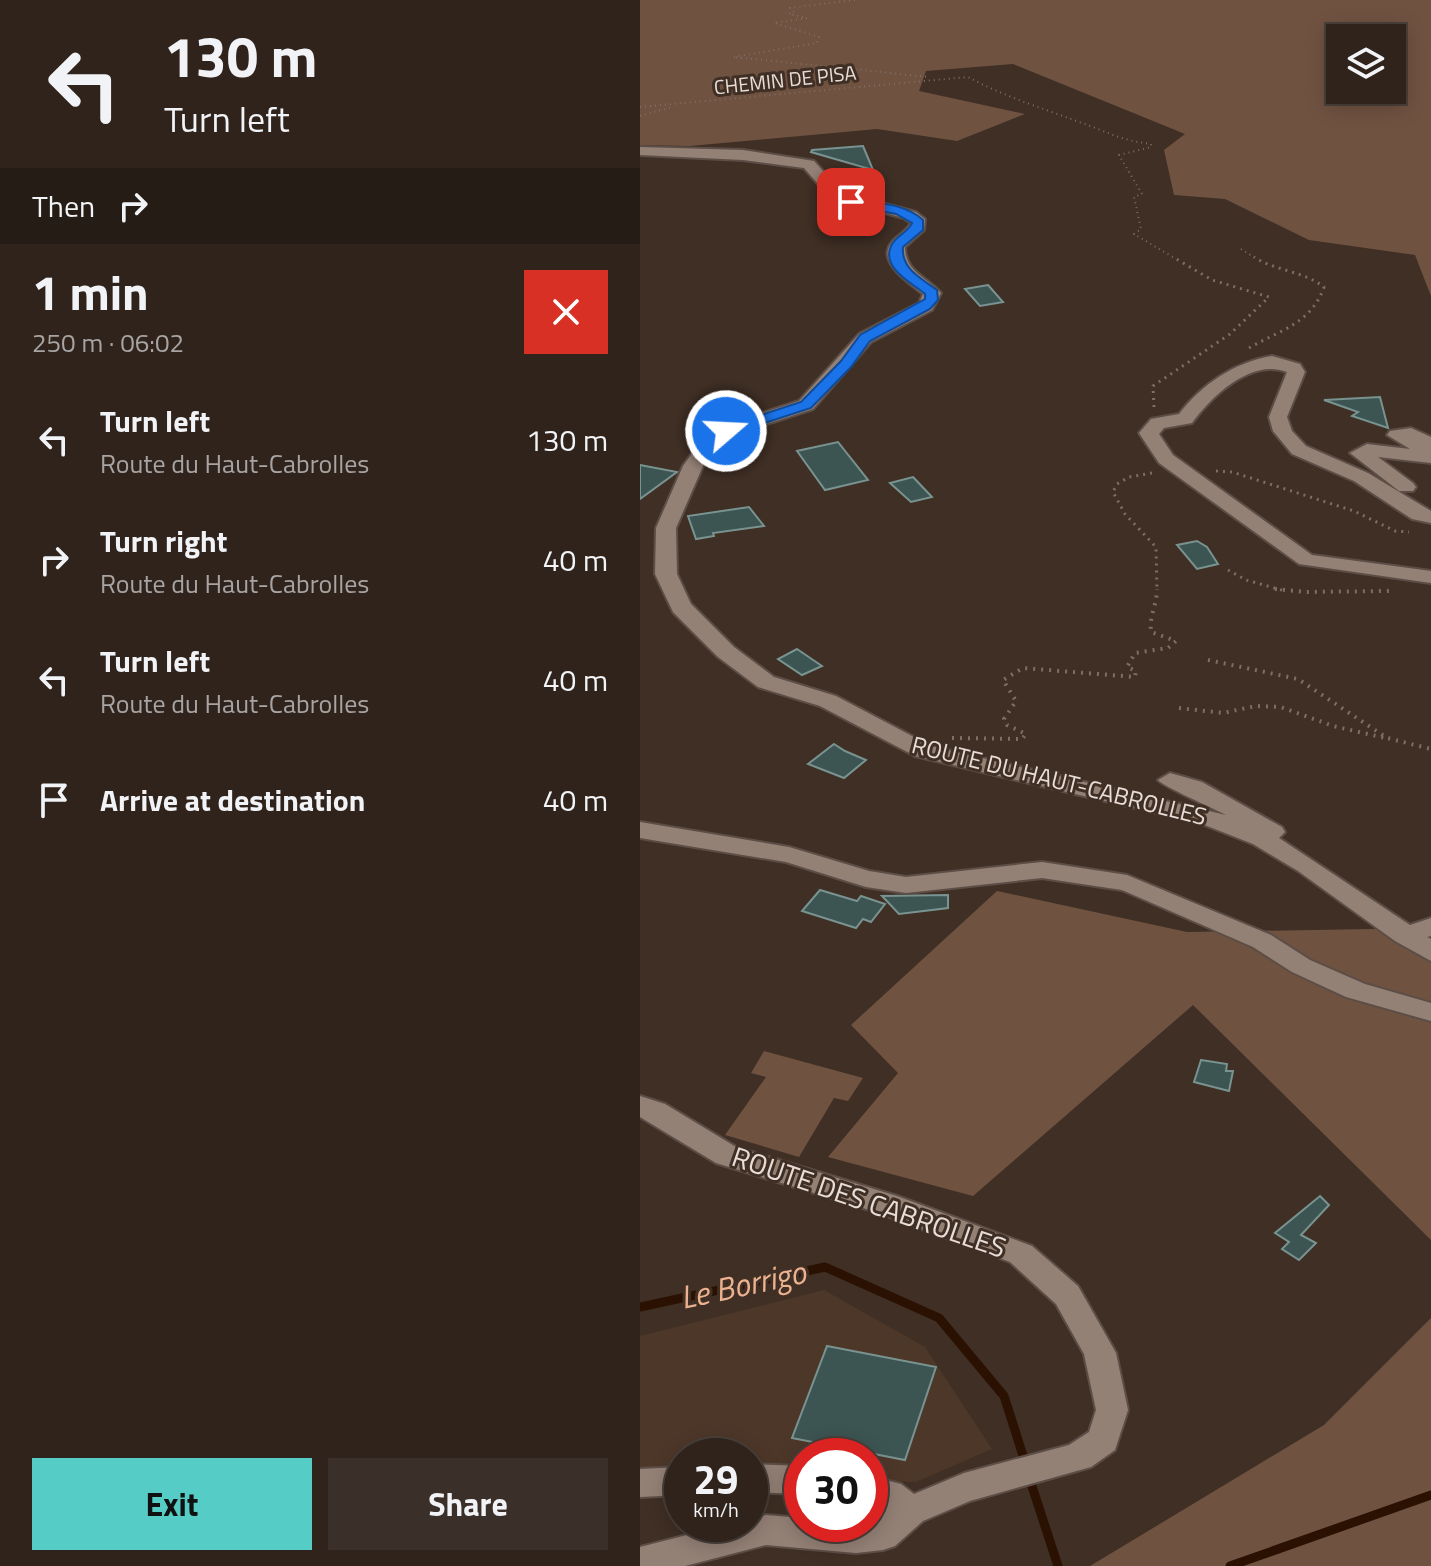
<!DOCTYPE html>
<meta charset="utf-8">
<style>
body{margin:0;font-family:"Titillium Web",sans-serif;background:#3b2f29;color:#f1f3f6;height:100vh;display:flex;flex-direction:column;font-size:30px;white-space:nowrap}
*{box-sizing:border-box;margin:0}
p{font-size:26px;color:#a7a4a3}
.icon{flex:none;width:44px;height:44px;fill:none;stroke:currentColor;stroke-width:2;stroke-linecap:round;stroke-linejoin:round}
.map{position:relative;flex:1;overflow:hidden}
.sheet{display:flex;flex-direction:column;background:#2f231c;width:640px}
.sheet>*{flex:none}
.hud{background:#2f231c;color:#f1f3f6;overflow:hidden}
.tools{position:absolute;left:686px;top:24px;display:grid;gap:16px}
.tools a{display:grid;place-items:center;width:80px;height:80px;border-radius:0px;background:#2f231c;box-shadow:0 4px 20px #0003,0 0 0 2px #4a403b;font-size:40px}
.speed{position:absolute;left:24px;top:1438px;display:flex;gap:16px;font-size:40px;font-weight:700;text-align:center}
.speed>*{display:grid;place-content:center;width:104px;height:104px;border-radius:50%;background:#2f231c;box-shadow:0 4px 20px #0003,0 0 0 2px #4a403b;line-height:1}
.speed small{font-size:20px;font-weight:400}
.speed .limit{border:12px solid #d22;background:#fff;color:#111}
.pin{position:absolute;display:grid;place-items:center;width:68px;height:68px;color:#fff;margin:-34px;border-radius:16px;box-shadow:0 4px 12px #0006}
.me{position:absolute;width:88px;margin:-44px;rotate:71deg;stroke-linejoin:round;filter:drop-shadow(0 0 6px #0008)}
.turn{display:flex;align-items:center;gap:28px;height:168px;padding:0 32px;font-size:36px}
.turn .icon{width:104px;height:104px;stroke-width:2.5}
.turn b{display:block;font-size:56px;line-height:68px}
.then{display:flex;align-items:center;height:76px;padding:0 32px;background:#0003;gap:16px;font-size:30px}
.round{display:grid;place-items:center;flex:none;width:84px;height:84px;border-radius:0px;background:#3b2f29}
.head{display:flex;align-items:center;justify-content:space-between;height:136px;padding:0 32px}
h1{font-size:48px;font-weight:700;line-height:60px}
.action{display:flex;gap:16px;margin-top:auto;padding:16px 32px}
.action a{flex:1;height:92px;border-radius:0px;background:#55cdc6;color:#111;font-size:32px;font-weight:700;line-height:92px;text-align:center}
.action a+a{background:#3b2f29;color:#f1f3f6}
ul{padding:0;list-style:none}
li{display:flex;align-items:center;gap:24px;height:120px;padding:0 32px}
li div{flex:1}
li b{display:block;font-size:30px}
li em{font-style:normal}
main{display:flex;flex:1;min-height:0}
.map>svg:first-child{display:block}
.built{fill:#4d3729}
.green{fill:#705241;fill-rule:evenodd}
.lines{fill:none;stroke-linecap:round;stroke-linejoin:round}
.stream{stroke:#2b1101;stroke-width:9}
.building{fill:#3c5452;stroke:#799390;stroke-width:2}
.minor-casing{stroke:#5c4e46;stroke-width:4}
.path-far2{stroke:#7d6f66;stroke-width:2;stroke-dasharray:1 4;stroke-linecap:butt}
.path-far1{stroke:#7d6f66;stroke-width:3;stroke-dasharray:2 5;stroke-linecap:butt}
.path{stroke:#7d6f66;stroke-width:4;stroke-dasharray:2 6;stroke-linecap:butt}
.minor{fill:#948176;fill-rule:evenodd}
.route{fill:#1a73e8;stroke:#114b97;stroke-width:2}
.labels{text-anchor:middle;stroke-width:6;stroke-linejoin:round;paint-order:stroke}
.far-street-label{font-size:20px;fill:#e8ddd7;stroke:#3f2f25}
.street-label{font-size:24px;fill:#e8ddd7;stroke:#3f2f25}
.near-street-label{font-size:28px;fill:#e8ddd7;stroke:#3f2f25}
.near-water-label{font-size:32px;font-style:italic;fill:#ecb290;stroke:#3f2f25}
</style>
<main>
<section class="sheet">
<div class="hud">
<div class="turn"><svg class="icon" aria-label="left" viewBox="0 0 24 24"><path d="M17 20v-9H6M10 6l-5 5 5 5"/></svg><div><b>130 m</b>Turn left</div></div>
<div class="then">Then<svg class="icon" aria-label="right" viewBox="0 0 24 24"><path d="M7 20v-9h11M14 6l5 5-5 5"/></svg></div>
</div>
<div class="head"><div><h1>1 min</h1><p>250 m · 06:02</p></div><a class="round" style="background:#d93025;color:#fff"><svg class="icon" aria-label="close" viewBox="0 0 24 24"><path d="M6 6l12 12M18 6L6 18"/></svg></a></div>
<ul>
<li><svg class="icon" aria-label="left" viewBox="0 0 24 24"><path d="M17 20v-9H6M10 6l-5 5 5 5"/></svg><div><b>Turn left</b><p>Route du Haut-Cabrolles</p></div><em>130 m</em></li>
<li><svg class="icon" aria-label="right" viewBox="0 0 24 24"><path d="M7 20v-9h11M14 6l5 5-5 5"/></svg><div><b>Turn right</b><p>Route du Haut-Cabrolles</p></div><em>40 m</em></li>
<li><svg class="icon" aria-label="left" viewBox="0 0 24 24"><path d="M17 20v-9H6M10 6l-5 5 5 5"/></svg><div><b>Turn left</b><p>Route du Haut-Cabrolles</p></div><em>40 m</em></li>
<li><svg class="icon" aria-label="arrive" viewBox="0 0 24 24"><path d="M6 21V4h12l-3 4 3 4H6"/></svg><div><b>Arrive at destination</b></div><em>40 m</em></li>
</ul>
<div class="action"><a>Exit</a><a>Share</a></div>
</section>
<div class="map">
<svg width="791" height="1566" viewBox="0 0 791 1566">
<rect width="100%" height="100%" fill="#3f2f25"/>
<polygon class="built" points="184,1290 285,1347 352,1449 276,1482 230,1481 230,1456 162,1456 162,1479 110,1477 110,1456 42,1456 42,1475 0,1474 0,1336"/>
<g class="green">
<path d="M0 0H791V296L775 255 669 240 585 199 534 195 524 150 545 134 373 64 286 71 279 91 385 114 317 141 237 129 50 146 0 145ZM752 38V90H700V38Z"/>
<polygon points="357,891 547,932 791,928 791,1240 553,1005 333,1196 188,1157 258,1073 211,1025"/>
<polygon points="124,1051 223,1078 208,1101 194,1098 159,1157 85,1135 126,1077 111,1073"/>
<polygon points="791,1318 791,1566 450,1566 684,1425"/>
</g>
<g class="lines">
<g class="stream">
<polyline points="0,1307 185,1267 299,1318 364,1396 386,1465"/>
<polyline points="389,1477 418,1566"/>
<polyline points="590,1566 791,1495"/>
</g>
</g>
<g class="building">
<polygon points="223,146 233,170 171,152 172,150"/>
<polygon points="348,285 363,302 340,306 325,289"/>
<polygon points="740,397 748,428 712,416 718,412 684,400"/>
<polygon points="198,442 228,480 185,490 157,451"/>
<polygon points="0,465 37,472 0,499"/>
<polygon points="273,477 292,497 271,502 250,483"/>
<polygon points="109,507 124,526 73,533 74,536 56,539 48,516"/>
<polygon points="557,541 567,547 578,564 557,569 537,545"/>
<polygon points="157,649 182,666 162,675 138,659"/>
<polygon points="194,744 205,751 226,760 204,778 168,764"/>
<polygon points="180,890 217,901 221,896 245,904 231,922 223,919 216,928 162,911"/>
<polygon points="308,895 308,908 259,914 242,896"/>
<polygon points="561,1060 587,1064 586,1071 593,1071 589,1091 554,1082"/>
<polygon points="680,1196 689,1205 661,1235 676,1243 659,1260 642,1249 649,1242 635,1233"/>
<polygon points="187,1346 296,1367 265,1460 152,1438"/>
</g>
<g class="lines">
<defs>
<g id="minor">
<path d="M0 147 103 150 174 161 203 193 276 212 285 219 284 230 265 247C265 272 287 277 301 293L292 310 231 342 173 409 93 435 77 446 63 466 36 528 37 574 51 604 94 647 134 677 196 696 291 746 586 815C573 808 524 787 518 780L530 773 562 782 642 827 645 832 639 838 770 925 791 918V936L787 937 791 939V961L755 941 658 871 613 844 562 824 275 756 180 706 118 687 78 657 33 612 15 574 16 528 43 466 63 438 79 427 159 401 219 334 279 303 283 294C271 284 235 262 252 242 258 235 266 232 271 223L264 218 191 199 164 168 103 160 0 155Z"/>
<path d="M632 356 660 364 665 372 647 417 652 431 666 446 728 473 791 511V523L772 519 714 481 652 454 633 431 629 417 647 372C611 358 572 396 552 423L524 428 519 434 533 455 672 555 791 571V583L659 564 519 463 499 433 511 419 539 414C562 384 595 362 632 356Z"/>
<polygon points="771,428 791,437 791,463 738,457 773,483 776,487 773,491 759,491 710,453 727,444 770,449 747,435 750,431"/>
<polygon points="0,822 149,847 229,871 266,877 402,862 487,875 631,935 670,960 725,984 791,1003 791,1021 706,997 652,972 613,947 482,890 402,878 266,893 226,887 146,862 0,838"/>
<polygon points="0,1096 25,1104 96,1147 257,1196 392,1246 438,1286 476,1353 488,1410 475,1450 451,1467 330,1501 283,1521 255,1546 243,1550 216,1553 126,1545 45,1566 0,1566 0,1547 90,1524 110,1524 110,1519 126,1515 162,1518 162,1524 230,1524 246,1511 230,1506 230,1476 261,1484 274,1494 324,1473 429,1445 449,1432 456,1410 444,1354 416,1304 370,1262 236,1212 76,1163 0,1117"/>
<polygon points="110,1464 162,1466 162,1494 110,1492"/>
<polygon points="42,1467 42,1495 0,1497 0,1469"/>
</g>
</defs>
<use href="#minor" class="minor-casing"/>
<g class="path-far2">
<polyline points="215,0 150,8 154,12 149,14 167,18 134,23 179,37 177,43 93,57 289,77"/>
<path d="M0 107 328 77C363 96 402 108 439 122 469 132 478 140 511 144V147L479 155 502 194 494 197 501 229 494 234 536 259"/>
<polyline points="0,116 32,107"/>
<polyline points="601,249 617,259"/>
</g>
<g class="path-far1">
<path d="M609 348C640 330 671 324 684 287 663 271 636 271 614 257"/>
<polyline points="514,407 513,386 590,334 629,297 572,280 533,257"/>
<polyline points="576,471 592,472 714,511 755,531 769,532"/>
<polyline points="512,473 489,477 477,484 473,492 485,514 516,547 517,591"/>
<polyline points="588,570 606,580 645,591"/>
</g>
<g class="path">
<polyline points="635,589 666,592 749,591"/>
<polyline points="568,660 658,679 747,738 791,749"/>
<polyline points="539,708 583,713 616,706 641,707 693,726 745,738"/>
<path d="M312 738 382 739 386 734 367 725 364 719 376 701 363 680 383 668 495 677 496 671 487 667 495 653 528 648 536 641 511 632C509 615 517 605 517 589"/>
</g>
<use href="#minor" class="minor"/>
</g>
<path class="route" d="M211 198C234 203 265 203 283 220V230L263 247C261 269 281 278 297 290L298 300 290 309 230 341 211 367 171 408 91 434H81V428L161 402 201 361 220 335 285 299V294C272 283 241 268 251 246 255 236 268 233 272 223L256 214 207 205 205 202Z"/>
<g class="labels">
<g class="far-street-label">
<text transform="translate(145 80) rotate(-6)" y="7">CHEMIN DE PISA</text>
</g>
<g class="street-label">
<text transform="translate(419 781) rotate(14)" y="8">ROUTE DU HAUT-CABROLLES</text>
</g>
<g class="near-street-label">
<text transform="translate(229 1202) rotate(19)" y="10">ROUTE DES CABROLLES</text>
</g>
<g class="near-water-label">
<text transform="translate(103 1285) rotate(-12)" y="11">Le Borrigo</text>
</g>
</g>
</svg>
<div class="tools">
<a><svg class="icon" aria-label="layers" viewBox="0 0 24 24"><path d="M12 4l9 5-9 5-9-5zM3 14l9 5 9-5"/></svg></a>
</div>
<div class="speed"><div>29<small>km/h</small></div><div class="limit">30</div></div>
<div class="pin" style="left:211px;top:202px;background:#d93025"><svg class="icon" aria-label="arrive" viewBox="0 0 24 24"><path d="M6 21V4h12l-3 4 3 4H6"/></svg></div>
<svg class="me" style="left:86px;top:431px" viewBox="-20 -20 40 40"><circle r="17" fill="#1a73e8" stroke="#fff" stroke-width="3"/><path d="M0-11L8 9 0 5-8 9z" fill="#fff"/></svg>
</div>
</main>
